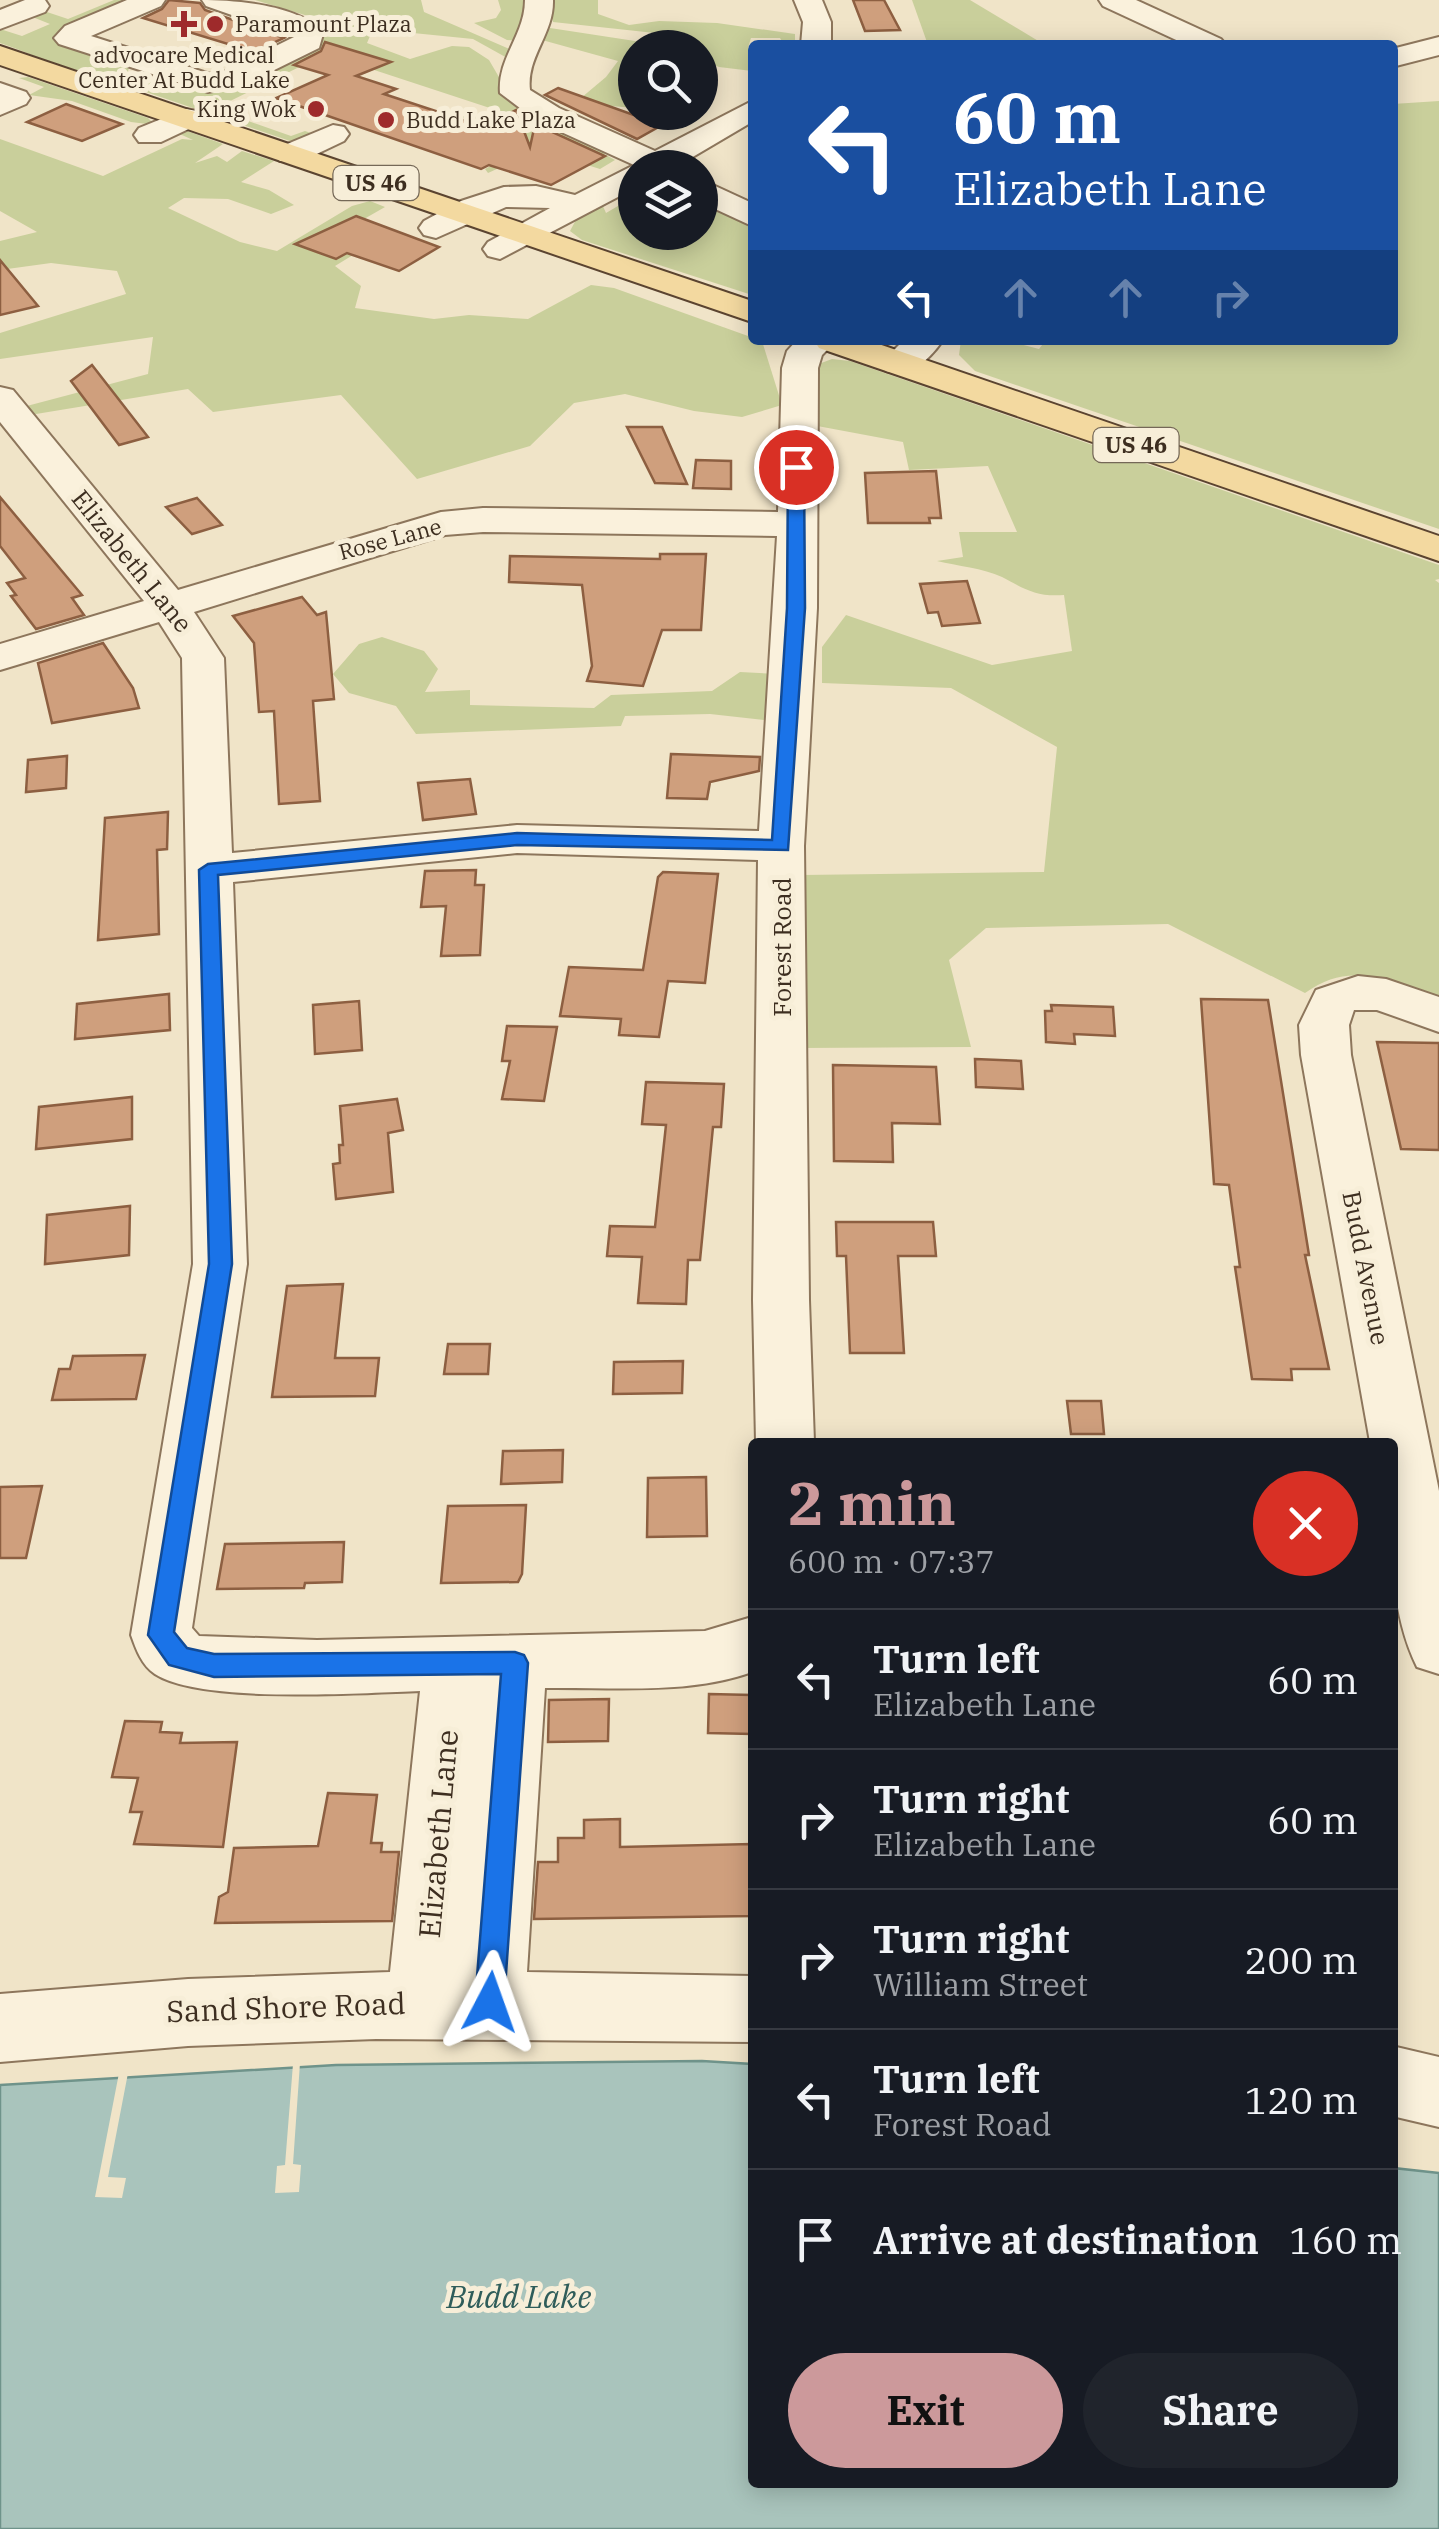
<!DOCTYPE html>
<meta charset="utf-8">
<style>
body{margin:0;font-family:"IBM Plex Serif",serif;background:#20242c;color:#f1f3f6;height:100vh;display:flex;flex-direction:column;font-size:38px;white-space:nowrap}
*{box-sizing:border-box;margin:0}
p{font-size:32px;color:#9ea1a6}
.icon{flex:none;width:55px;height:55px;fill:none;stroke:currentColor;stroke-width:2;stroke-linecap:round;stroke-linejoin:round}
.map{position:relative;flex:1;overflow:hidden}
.drawer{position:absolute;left:748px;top:1438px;width:650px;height:1050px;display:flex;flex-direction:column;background:#171b24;border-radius:10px;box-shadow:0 5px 25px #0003}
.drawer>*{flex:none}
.guide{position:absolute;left:748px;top:40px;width:650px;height:305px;border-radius:10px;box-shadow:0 5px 25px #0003;background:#1a4fa0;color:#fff;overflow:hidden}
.controls{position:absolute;left:618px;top:30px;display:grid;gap:20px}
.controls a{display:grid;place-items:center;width:100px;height:100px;border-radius:50%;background:#171b24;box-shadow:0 5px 25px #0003;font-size:50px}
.pin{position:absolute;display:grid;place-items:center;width:85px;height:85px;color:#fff;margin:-42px;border:5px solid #fff;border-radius:50%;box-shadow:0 2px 10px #0007}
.me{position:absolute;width:110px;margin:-55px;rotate:4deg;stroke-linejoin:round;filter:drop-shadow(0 0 8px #0008)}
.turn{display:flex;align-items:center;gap:35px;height:210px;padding:0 40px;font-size:45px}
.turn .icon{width:130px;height:130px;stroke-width:2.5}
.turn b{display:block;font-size:70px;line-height:85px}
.lanes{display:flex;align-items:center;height:95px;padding:0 40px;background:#0003;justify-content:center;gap:50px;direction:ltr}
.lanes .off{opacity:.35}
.round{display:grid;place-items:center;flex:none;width:105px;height:105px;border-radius:52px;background:#20242c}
.summary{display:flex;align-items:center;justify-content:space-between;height:170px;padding:0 40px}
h1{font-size:60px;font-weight:700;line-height:75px;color:#cc999b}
.button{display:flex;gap:20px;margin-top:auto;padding:20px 40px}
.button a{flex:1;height:115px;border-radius:60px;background:#cc999b;color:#111;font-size:40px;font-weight:700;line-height:115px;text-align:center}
.button a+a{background:#20242c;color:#f1f3f6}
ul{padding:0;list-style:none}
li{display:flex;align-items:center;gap:30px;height:140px;padding:0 40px;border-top:2px solid #363941}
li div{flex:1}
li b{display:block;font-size:38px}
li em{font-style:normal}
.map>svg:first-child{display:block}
.green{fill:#c9cf9b}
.water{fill:#a9c4bc;stroke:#6f938a;stroke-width:2.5}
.pier{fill:#f0e4c8}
.building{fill:#cf9f7d;stroke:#8d5f41;stroke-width:2.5}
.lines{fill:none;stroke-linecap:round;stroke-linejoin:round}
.minor-casing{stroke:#8d765c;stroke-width:4}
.major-casing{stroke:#5b4430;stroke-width:4}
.minor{fill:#faf1dc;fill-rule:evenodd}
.major{fill:#f3d9a0;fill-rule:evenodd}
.route{fill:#1a73e8;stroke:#114b97;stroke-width:2.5}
.poi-dot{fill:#9e2a2b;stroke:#f7eed8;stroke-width:4}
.labels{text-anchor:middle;stroke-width:10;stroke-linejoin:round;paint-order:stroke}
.far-poi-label{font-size:22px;fill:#3d2e20;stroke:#f7eed8;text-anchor:start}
.shield{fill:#f7eed8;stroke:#756857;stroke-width:2.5}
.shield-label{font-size:22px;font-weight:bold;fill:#3d2e20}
.far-street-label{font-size:22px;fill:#3d2e20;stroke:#f7eed8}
.street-label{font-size:25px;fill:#3d2e20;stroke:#f7eed8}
.near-street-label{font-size:30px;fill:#3d2e20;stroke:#f7eed8}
.near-water-label{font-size:32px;font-style:italic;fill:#2f5d5a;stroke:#f7eed8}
</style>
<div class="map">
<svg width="1439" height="2529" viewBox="0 0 1439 2529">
<rect width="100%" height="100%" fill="#f0e4c8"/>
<g class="green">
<path d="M114 0H139L65 30 129 66 128 72C98 86 31 53 0 43V29L22 36 50 24 30 16 44 11 68 19Z"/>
<path d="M255 0H421L424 12 512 50 509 59 473 39 373 29 367 43 410 59 452 46 469 47 489 60 503 84 606 142 604 154 615 160 600 169 539 150 488 173 485 169 523 149 498 130 445 112 496 120 499 111 359 65 372 59 342 46 214 109 291 136 305 131 311 133 301 140 290 141 143 91 140 86C162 71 178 89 199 85 239 77 280 59 318 47L327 27 318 19Z"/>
<polygon points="498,0 529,0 519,41 507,40 474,23 496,18 501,10"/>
<polygon points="548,0 598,0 598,14 629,25 659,21 717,23 795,34 795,43 783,43 780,38 751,38 748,48 752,49 752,71 719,67 700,59 700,48 635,48 635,72 624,79 635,82 635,108 575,103 606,77 618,61 542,40 550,28 648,43 664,34 553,22"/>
<polygon points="912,0 970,0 1045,45 928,45"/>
<polygon points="28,77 148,118 155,125 131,122 72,101 29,95 44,87 19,78"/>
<polygon points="1439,101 1439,529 975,371 959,355 961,340 1004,340 1039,349 1046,340 1392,340 1393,104"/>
<polygon points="173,131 187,131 223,144 195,163 217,156 227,162 242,151 274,161 241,182 269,190 294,205 271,214 228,199 184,198 168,208 240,242 277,251 352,206 370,201 385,207 364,219 355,216 344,221 350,251 400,245 371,261 353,255 335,266 361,286 355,308 434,319 469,315 528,319 591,285 614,288 762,341 782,405 742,417 694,411 625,394 574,403 530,446 417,479 341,395 213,412 188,389 30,415 23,407 148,374 153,337 0,359 0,333 126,294 117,271 51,263 0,270 0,241 37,232 0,211 0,139 103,176 182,139 193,140"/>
<polygon points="635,196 635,232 700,232 700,199 752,223 752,295 582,240 570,231 577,218 602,204 606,213"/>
<path d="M832 359 850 361 1439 565V579L1435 580 1439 583V1001C1389 983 1353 958 1305 993L1168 924 986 928 949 960 971 1047 801 1048 802 875 1044 872 1057 747 951 688 822 683V647L846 615 992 665 1072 651 1064 595C1036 597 1025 589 1002 577 983 568 957 566 937 561L963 557 959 532H1017L988 466 909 470 903 442 812 425 816 365Z"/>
<polygon points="382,637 424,651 438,669 425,692 470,690 470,705 594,708 611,695 712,691 740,672 778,674 774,721 710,714 625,716 621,726 416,734 396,706 349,693 333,674 359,644"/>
</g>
<polygon class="water" points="702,2061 752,2064 752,2482 1392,2482 1393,2168 1439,2173 1439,2529 0,2529 0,2085 336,2065"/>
<g class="pier">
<polygon points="300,2063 293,2164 301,2165 299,2192 275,2193 277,2166 285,2165 293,2064"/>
<polygon points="119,2073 128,2073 108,2177 126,2178 122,2198 95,2197"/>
</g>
<g class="building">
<polygon points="169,0 200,3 205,10 284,38 254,52 143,18 162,9"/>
<polygon points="853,0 884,0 900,30 865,31"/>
<polygon points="325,42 391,62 356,76 396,89 384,94 484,127 516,110 530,147 535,124 605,156 551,185 489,165 481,169 276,98 328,75 294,65 321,51"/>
<polygon points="558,88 662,125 637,139 545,95"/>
<polygon points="66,104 122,124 82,141 27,122"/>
<polygon points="356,216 380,225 439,247 399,271 347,253 336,259 295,244"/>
<polygon points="0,260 38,306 0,315"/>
<polygon points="92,365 148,437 119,445 71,381"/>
<polygon points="627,427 662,427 687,484 655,483"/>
<polygon points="696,460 731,461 731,489 693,488"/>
<polygon points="936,471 941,518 929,518 930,523 868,523 865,473"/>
<polygon points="0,497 82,595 72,598 84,615 36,629 11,596 16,595 7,583 25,578 0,546"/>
<polygon points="197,498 222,525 192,534 166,507"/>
<polygon points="660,554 706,554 701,630 662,630 643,686 587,681 592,666 582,585 509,582 510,556 660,559"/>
<polygon points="967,581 980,623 942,626 938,612 928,613 920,584"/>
<polygon points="302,597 317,615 326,612 334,699 313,701 320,801 279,804 274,711 259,712 254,643 233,616"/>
<polygon points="103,643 133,688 139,708 52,723 38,663"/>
<polygon points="671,754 760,757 759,771 710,782 707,799 667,798"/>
<polygon points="67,756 66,788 26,792 28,760"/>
<polygon points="470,779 476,814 423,820 418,783"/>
<polygon points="168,812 167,849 157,850 159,934 98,940 105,818"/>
<polygon points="476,870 475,885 484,885 480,955 441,956 446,906 421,907 425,871"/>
<polygon points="663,872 718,874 705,983 668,981 659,1037 619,1035 621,1019 560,1016 569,967 643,970 658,877"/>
<polygon points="169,994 170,1030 75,1039 77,1004"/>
<polygon points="1201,999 1268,1000 1309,1255 1305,1255 1329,1369 1291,1369 1292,1380 1252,1379 1235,1267 1240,1267 1229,1185 1214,1184"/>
<polygon points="359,1001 362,1050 315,1054 313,1005"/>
<polygon points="1051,1005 1113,1007 1115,1036 1074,1034 1075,1044 1046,1042 1045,1011 1052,1011"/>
<polygon points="507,1026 557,1027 544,1101 502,1099 510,1061 502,1061"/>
<polygon points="1377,1042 1439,1043 1439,1150 1401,1149"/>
<polygon points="975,1059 1021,1061 1023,1089 976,1087"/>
<polygon points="833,1065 936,1067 940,1124 892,1123 893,1162 834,1161"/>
<polygon points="646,1082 724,1084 721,1127 713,1127 700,1260 688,1260 686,1304 638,1303 642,1257 607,1256 610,1226 655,1227 666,1125 642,1124"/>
<polygon points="132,1097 132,1139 36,1149 39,1107"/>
<polygon points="397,1099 403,1130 388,1133 393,1192 336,1199 333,1164 340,1163 339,1145 343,1145 340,1106"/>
<polygon points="130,1206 129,1255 45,1264 47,1215"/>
<polygon points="836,1222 933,1222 936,1256 898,1256 904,1353 850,1353 846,1256 837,1256"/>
<polygon points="343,1284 335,1358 379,1358 375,1396 272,1397 287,1286"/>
<polygon points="448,1344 490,1344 488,1374 444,1374"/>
<polygon points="145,1355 136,1399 52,1400 59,1369 70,1369 73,1356"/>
<polygon points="683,1361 682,1393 613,1394 614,1362"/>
<polygon points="1067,1401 1101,1401 1104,1434 1071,1434"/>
<polygon points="563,1450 562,1482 501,1484 503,1451"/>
<polygon points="706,1477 707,1536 647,1537 648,1478"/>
<polygon points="42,1486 26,1558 0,1558 0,1487"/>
<polygon points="526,1505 522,1574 518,1582 441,1583 448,1506"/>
<polygon points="344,1542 342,1582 305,1583 304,1588 217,1589 225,1544"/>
<polygon points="709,1694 752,1695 752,1734 708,1733"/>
<polygon points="609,1699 608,1741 548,1742 549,1700"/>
<polygon points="125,1721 162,1722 160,1732 182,1733 180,1743 237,1742 223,1847 134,1844 142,1812 130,1812 138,1778 112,1777"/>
<polygon points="328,1793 377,1795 371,1843 382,1843 381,1852 399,1852 392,1921 215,1923 219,1897 228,1892 234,1848 318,1846"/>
<polygon points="620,1819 620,1847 752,1844 752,1916 534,1919 538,1862 558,1862 558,1838 584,1838 584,1820"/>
</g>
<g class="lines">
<defs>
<g id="minor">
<polygon points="25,0 45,0 49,6 45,12 0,29 0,10"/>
<path d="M127 0H165L161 6 91 36 210 74 225 71 294 37 206 6 202 0C235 0 303 5 323 34L319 48 244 85 208 92 59 44 54 38 65 26Z"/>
<path d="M525 0H553C554 34 526 57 530 90L559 108 655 151 752 101V122L674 168H635V188L500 259 488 256 483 249 488 242 550 208 506 207 436 238 424 235 419 228 424 221 461 201 504 187 536 186 575 195 634 165 537 121 500 93C497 58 525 35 525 0Z"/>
<polygon points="794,0 822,0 831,22 831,45 801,45 803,22"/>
<polygon points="1099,0 1136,0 1221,39 1226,45 1187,45 1103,6"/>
<polygon points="1439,37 1439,55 1392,67 1392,49"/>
<polygon points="0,83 26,92 30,98 26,104 0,115"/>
<polygon points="186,109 197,111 201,118 197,125 161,142 139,142 134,135 139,128"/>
<polygon points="333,125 344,127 349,134 344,141 302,161 280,161 275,154 280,147"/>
<polygon points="700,179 752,203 752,226 700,202"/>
<path d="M797 340H837L822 355 818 368 817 608 804 846 809 1300 814 1442H756L753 1300 758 860 517 853 233 882 247 1264 192 1628 199 1636 317 1640 705 1631 752 1617V1672C688 1695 613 1687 545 1688L527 1972 752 1976V2042L376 2039 188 2046 0 2062V1994L188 1979 390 1972 420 1691C361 1693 201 1704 155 1674 142 1666 136 1649 131 1635L193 1264 182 658 159 622 0 670V644L144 601 0 422V387L13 390 178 590 441 512 483 508 778 512 782 368 787 351ZM483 532 777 536 759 831 517 825 232 853 224 658 194 612 445 535Z"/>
<path d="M904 340H943C929 360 911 377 886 371L881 363Z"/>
<path d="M1358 976 1386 979 1439 997V1032L1377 1010H1354L1349 1025 1351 1055 1439 1491V1674L1417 1667C1384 1600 1392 1515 1392 1442H1370L1301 1055 1299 1025 1316 990Z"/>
<polygon points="1392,2046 1439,2057 1439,2127 1392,2116"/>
</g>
<g id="major">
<polygon points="0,46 752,301 752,322 0,65"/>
<polygon points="814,340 867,340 1439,536 1439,561 819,348"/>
</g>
</defs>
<use href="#minor" class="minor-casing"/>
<use href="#major" class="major-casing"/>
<use href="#minor" class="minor"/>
<use href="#major" class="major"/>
</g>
<polygon class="route" points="796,462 804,467 805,608 788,850 517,845 218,875 232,1264 174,1632 187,1648 214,1654 515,1652 524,1655 528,1663 504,2002 500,2011 490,2015 479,2011 475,2002 501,1674 214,1677 169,1665 148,1635 209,1264 199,870 208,864 517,833 772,840 787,608 788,467"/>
<g class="poi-dot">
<path d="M179 9h10v10h10v10h-10v10h-10v-10h-10v-10h10z"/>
<circle cx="215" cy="24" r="10"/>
<circle cx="316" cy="109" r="10"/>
<circle cx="386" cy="120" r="10"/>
</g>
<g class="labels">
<g class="far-poi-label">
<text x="235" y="32">Paramount Plaza</text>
<text x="184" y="63" text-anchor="middle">advocare Medical<tspan x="184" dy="25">Center At Budd Lake</tspan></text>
<text x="296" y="117" text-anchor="end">King Wok</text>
<text x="406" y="128">Budd Lake Plaza</text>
</g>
<g class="shield">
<rect x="333.5" y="166" width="85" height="34" rx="8"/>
<rect x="1093.5" y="428" width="85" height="34" rx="8"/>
</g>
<g class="shield-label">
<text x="376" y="191">US 46</text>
<text x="1136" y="453">US 46</text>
</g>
<g class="far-street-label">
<text transform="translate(390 539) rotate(-15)" y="8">Rose Lane</text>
</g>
<g class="street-label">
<text transform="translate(132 561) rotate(51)" y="9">Elizabeth Lane</text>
<text transform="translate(782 947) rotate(-90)" y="9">Forest Road</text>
<text transform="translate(1366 1268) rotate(79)" y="9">Budd Avenue</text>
</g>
<g class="near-street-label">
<text transform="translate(439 1834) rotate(-85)" y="10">Elizabeth Lane</text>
<text transform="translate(286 2008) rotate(-2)" y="10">Sand Shore Road</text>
</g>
<g class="near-water-label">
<text x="519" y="2308">Budd Lake</text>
</g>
</g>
</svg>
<div class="controls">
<a><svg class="icon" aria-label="search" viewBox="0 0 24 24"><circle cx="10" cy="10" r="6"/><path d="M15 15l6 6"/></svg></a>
<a><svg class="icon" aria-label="layers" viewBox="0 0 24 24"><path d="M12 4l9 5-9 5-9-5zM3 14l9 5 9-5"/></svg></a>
</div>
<div class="pin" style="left:796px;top:467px;background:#d93025"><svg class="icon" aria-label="arrive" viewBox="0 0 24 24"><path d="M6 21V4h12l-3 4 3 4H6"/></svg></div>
<svg class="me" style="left:490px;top:2002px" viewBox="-20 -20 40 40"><path d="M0-17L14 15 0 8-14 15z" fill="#1a73e8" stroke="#fff" stroke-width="4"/></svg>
<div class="guide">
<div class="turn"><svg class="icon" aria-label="left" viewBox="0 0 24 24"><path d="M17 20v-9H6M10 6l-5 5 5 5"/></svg><div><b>60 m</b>Elizabeth Lane</div></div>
<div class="lanes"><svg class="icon" aria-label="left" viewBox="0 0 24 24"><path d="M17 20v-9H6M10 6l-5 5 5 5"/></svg><svg class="icon off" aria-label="ahead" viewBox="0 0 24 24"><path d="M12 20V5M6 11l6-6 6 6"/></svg><svg class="icon off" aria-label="ahead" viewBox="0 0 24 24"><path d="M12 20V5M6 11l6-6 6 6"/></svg><svg class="icon off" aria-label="right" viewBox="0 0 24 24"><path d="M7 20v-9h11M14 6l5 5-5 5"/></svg></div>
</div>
<section class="drawer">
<div class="summary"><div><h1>2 min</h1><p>600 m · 07:37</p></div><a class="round" style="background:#d93025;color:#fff"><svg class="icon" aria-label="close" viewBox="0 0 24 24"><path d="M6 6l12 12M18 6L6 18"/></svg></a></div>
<ul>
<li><svg class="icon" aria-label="left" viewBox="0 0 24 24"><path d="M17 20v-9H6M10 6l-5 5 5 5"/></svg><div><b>Turn left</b><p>Elizabeth Lane</p></div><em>60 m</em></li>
<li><svg class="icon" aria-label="right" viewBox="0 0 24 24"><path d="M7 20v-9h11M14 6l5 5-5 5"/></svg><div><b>Turn right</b><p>Elizabeth Lane</p></div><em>60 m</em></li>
<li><svg class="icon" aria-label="right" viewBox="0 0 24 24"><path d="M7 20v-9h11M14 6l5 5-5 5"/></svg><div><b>Turn right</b><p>William Street</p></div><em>200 m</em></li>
<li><svg class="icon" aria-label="left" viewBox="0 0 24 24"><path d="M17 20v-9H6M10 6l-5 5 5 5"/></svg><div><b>Turn left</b><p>Forest Road</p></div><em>120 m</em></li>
<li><svg class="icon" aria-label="arrive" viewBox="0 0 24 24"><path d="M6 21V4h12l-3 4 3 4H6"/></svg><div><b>Arrive at destination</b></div><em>160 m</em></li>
</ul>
<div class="button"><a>Exit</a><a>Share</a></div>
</section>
</div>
